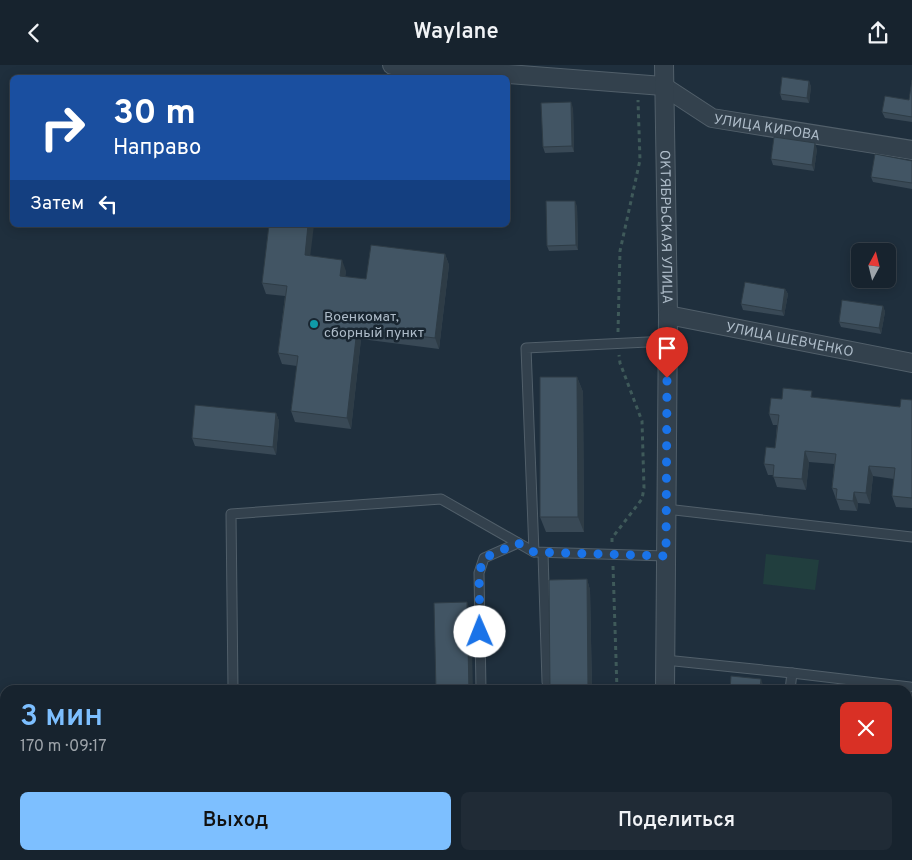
<!DOCTYPE html>
<html lang="ru">
<meta charset="utf-8">
<style>
body{margin:0;font-family:Overpass,sans-serif;background:#202b36;color:#f1f3f6;height:100vh;display:flex;flex-direction:column;font-size:19px;white-space:nowrap}
*{box-sizing:border-box;margin:0}
p{font-size:16px;color:#9ea4aa}
.icon{flex:none;width:28px;height:28px;fill:none;stroke:currentColor;stroke-width:2;stroke-linecap:round;stroke-linejoin:round}
.map{position:relative;flex:1;overflow:hidden}
.side{position:absolute;left:0px;top:620px;width:912px;height:175px;display:flex;flex-direction:column;background:#17232e;border-radius:15px 15px 0 0;box-shadow:0 2px 12px #0003,0 0 0 1px #36404a}
.side>*{flex:none}
.guide{position:absolute;left:10px;top:10px;width:500px;height:152px;border-radius:8px;box-shadow:0 2px 12px #0003,0 0 0 1px #36404a;background:#1a4fa0;color:#fff;overflow:hidden}
.needle{width:32px;rotate:7deg}
.fabs{position:absolute;left:851px;top:178px;display:grid;gap:10px}
.fabs a{display:grid;place-items:center;width:45px;height:45px;border-radius:8px;background:#17232e;box-shadow:0 2px 12px #0003,0 0 0 1px #36404a;font-size:25px}
.pin{position:absolute;display:grid;place-items:center;width:42px;height:42px;color:#fff;margin:-51px -21px;border-radius:50% 50% 50% 0;rotate:-45deg;box-shadow:0 0 5px #0007}
.pin .icon{rotate:45deg}
.me{position:absolute;width:55px;margin:-28px;rotate:359deg;stroke-linejoin:round;filter:drop-shadow(0 0 4px #0008)}
.turn{display:flex;align-items:center;gap:18px;height:105px;padding:0 20px;font-size:22px}
.turn .icon{width:65px;height:65px;stroke-width:2.5}
.turn b{display:block;font-size:35px;line-height:42px}
.then{display:flex;align-items:center;height:48px;padding:0 20px;background:#0003;gap:10px;font-size:19px}
.round{display:grid;place-items:center;flex:none;width:52px;height:52px;border-radius:8px;background:#202b36}
.head{display:flex;align-items:center;justify-content:space-between;height:85px;padding:0 20px}
h1{font-size:30px;font-weight:600;line-height:38px;color:#7dbfff}
.cta{display:flex;gap:10px;margin-top:auto;padding:10px 20px}
.cta a{flex:1;height:58px;border-radius:8px;background:#7dbfff;color:#111;font-size:20px;font-weight:600;line-height:58px;text-align:center}
.cta a+a{background:#202b36;color:#f1f3f6}
header{display:flex;justify-content:space-between;align-items:center;height:65px;padding:0 20px;background:#17232e;font-size:22px;font-weight:600}
.map>svg:first-child{display:block}
.green{fill:#213e3e}
.lines{fill:none;stroke-linecap:round;stroke-linejoin:round}
.lane-casing{stroke:#515f6a;stroke-width:11}
.street-casing{stroke:#515f6a;stroke-width:20}
.path{stroke:#3f5a5a;stroke-width:3;stroke-dasharray:4 4;stroke-linecap:butt}
.lane{stroke:#33414d;stroke-width:9}
.street{stroke:#33414d;stroke-width:18}
.wall{fill:#394956}
.shaded-wall{fill:#2e3c46}
.building{fill:#425564;stroke:#2e3c46}
.route{stroke:#1a73e8;stroke-width:9;stroke-dasharray:0 16.2}
.culture-dot{fill:#0f9aa8;stroke:#192631;stroke-width:2}
.labels{text-anchor:middle;stroke-width:5;stroke-linejoin:round;paint-order:stroke}
.street-label{font-size:14px;fill:#aebcc9;stroke:#192631}
.poi-label{font-size:14px;fill:#aebcc9;stroke:#192631;text-anchor:start}
</style>
<header><svg class="icon" aria-label="back" viewBox="0 0 24 24"><path d="M15 5l-7 7 7 7"/></svg>Waylane<svg class="icon" aria-label="share" viewBox="0 0 24 24"><path d="M12 15V3M7 8l5-5 5 5M5 13v7h14v-7"/></svg></header>
<div class="map">
<svg width="912" height="795" viewBox="0 0 912 795">
<rect width="100%" height="100%" fill="#1f2f3d"/>
<polygon class="green" points="766,489 819,495 815,525 763,519"/>
<g class="lines">
<defs>
<g id="lane">
<polyline points="666,444 912,472"/>
<polyline points="534,487 526,283 668,276"/>
<polyline points="543,488 547,617"/>
<polyline points="665,595 792,608 790,625"/>
<polyline points="792,608 910,622"/>
<polyline points="233,625 231,449 441,434 534,487 666,491"/>
<polyline points="481,625 479,508 484,493 518,478"/>
<polyline points="54,790 55,795"/>
<polyline points="425,790 425,795"/>
<polyline points="554,790 555,795"/>
<polyline points="772,795 772,790"/>
</g>
<g id="street">
<path id="s1" d="M392 0 663 21 712 53 912 85"/>
<path id="s2" d="M664 0 668 250 665 625"/>
<path id="s3" d="M668 250 912 298"/>
<polyline points="665,790 665,795"/>
</g>
</defs>
<use href="#lane" class="lane-casing"/>
<use href="#street" class="street-casing"/>
<g class="path">
<polyline points="618,267 620,186 640,95 638,35"/>
<polyline points="612,477 612,473 642,434 644,423 642,356 620,298 619,290"/>
<polyline points="613,501 617,625"/>
<polyline points="908,648 909,634"/>
<polyline points="623,790 623,795"/>
<polyline points="892,795 892,790"/>
</g>
<use href="#lane" class="lane"/>
<use href="#street" class="street"/>
</g>
<g class="wall">
<polygon points="912,15 912,57 885,53 882,47 909,35"/>
<polygon points="809,16 811,22 809,38 782,35 780,29"/>
<polygon points="573,43 574,87 545,88 543,82"/>
<polygon points="817,84 814,106 773,100 771,94"/>
<polygon points="912,96 912,124 873,117 871,112"/>
<polygon points="577,141 578,185 549,186 547,181"/>
<polygon points="445,189 449,200 439,284 361,274 351,364 295,357 291,346 297,301 282,299 278,288 285,231 266,229 262,218 310,191 346,206 345,212 366,214"/>
<polygon points="785,224 788,229 784,251 743,245 741,239"/>
<polygon points="883,241 885,247 881,269 841,262 839,257"/>
<polygon points="577,312 583,327 584,467 546,467 540,452"/>
<polygon points="814,333 900,342 912,335 912,443 896,442 892,431 894,414 873,411 870,439 858,438 857,446 840,445 832,423 834,399 809,397 806,425 777,422 773,410 768,410 764,399 775,383 777,360 773,360 769,349 782,334"/>
<polygon points="276,348 279,356 276,390 195,381 192,373"/>
<polygon points="587,514 590,525 592,625 550,625 549,515"/>
<polygon points="0,707 5,721 5,751 0,753 0,795"/>
</g>
<g class="shaded-wall">
<polygon points="809,16 811,22 809,38 807,33"/>
<polygon points="571,37 573,43 574,87 572,81"/>
<polygon points="815,78 817,84 814,106 812,100"/>
<polygon points="575,136 577,141 578,185 576,180"/>
<polygon points="308,160 314,160 309,201 305,190"/>
<polygon points="445,189 449,200 439,284 435,273"/>
<polygon points="342,195 346,206 344,222 340,211"/>
<polygon points="785,224 788,229 784,251 782,246"/>
<polygon points="883,241 885,247 881,269 879,263"/>
<polygon points="357,264 361,274 351,364 347,353"/>
<polygon points="577,312 583,327 584,467 578,452"/>
<polygon points="276,348 279,356 276,390 273,382"/>
<polygon points="805,386 809,397 806,425 802,414"/>
<polygon points="869,401 873,411 870,439 866,428"/>
<polygon points="854,427 858,438 857,446 853,436"/>
<polygon points="587,514 590,525 592,625 588,625 588,624"/>
<polygon points="467,537 471,548 473,625 469,625"/>
<polygon points="761,614 763,620 762,625 760,625"/>
<polygon points="215,790 218,790 218,795 216,795"/>
<polygon points="473,790 476,790 477,795 473,795"/>
<polygon points="597,790 600,790 600,795 598,795"/>
<polygon points="855,790 867,790 866,795 855,795"/>
</g>
<g class="building">
<polygon points="782,12 809,16 807,33 780,29"/>
<polygon points="912,15 912,52 882,47 885,31 909,35"/>
<polygon points="571,37 572,81 543,82 541,38"/>
<polygon points="774,72 815,78 812,100 771,94"/>
<polygon points="875,89 912,96 912,118 871,112"/>
<polygon points="546,136 575,136 576,180 547,181"/>
<polygon points="269,160 308,160 305,190 342,195 340,211 366,214 371,180 445,189 435,273 357,264 347,353 291,346 298,291 278,288 287,221 262,218"/>
<polygon points="745,217 785,224 782,246 741,239"/>
<polygon points="842,235 883,241 879,263 839,257"/>
<polygon points="540,312 577,312 578,452 540,452"/>
<polygon points="783,323 812,326 811,332 900,342 901,334 912,335 912,433 892,431 895,403 869,401 866,428 854,427 853,436 836,434 837,424 832,423 836,389 805,386 802,414 773,412 774,400 764,399 766,382 775,383 779,350 769,349 771,333 782,334"/>
<polygon points="195,340 276,348 273,382 192,373"/>
<polygon points="587,514 588,624 550,624 549,515"/>
<polygon points="467,537 469,625 436,625 434,538"/>
<polygon points="731,611 761,614 760,625 730,625"/>
<polygon points="0,707 5,721 5,739 0,740"/>
<polygon points="0,753 5,767 5,790 13,790 15,795 0,795"/>
<polygon points="176,790 215,790 216,795 176,795"/>
<rect x="440" y="790" width="33" height="5"/>
<polygon points="560,790 597,790 598,795 560,795"/>
<rect x="814" y="790" width="41" height="5"/>
</g>
<g class="lines">
<polyline class="route" points="480,567 479,508 484,493 518,478 534,487 666,491 667,313"/>
</g>
<circle class="culture-dot" cx="314" cy="259" r="5"/>
<g class="labels">
<g class="street-label">
<text dy="5" stroke="none"><textPath href="#s1" startOffset="386">УЛИЦА КИРОВА</textPath></text>
<text dy="5" stroke="none"><textPath href="#s2" startOffset="162">ОКТЯБРЬСКАЯ УЛИЦА</textPath></text>
<text dy="5" stroke="none"><textPath href="#s3" startOffset="124">УЛИЦА ШЕВЧЕНКО</textPath></text>
</g>
<g class="poi-label">
<text x="324" y="256">Военкомат,<tspan x="324" dy="16">сборный пункт</tspan></text>
</g>
</g>
</svg>
<div class="fabs">
<a><svg class="needle" viewBox="-14 -14 28 28"><path d="M0-13l5 13h-10z" fill="#e53935"/><path d="M0 13l5-13h-10z" fill="#9ea4aa"/></svg></a>
</div>
<div class="pin" style="left:667px;top:313px;background:#d93025"><svg class="icon" aria-label="arrive" viewBox="0 0 24 24"><path d="M6 21V4h12l-3 4 3 4H6"/></svg></div>
<svg class="me" style="left:480px;top:567px" viewBox="-20 -20 40 40"><circle r="19" fill="#fff"/><path d="M0-13L10 11 0 6-10 11z" fill="#1a73e8"/></svg>
<div class="guide">
<div class="turn"><svg class="icon" aria-label="right" viewBox="0 0 24 24"><path d="M7 20v-9h11M14 6l5 5-5 5"/></svg><div><b>30 m</b>Направо</div></div>
<div class="then">Затем<svg class="icon" aria-label="left" viewBox="0 0 24 24"><path d="M17 20v-9H6M10 6l-5 5 5 5"/></svg></div>
</div>
<section class="side">
<div class="head"><div><h1>3 мин</h1><p>170 m · 09:17</p></div><a class="round" style="background:#d93025;color:#fff"><svg class="icon" aria-label="close" viewBox="0 0 24 24"><path d="M6 6l12 12M18 6L6 18"/></svg></a></div>
<div class="cta"><a>Выход</a><a>Поделиться</a></div>
</section>
</div>
